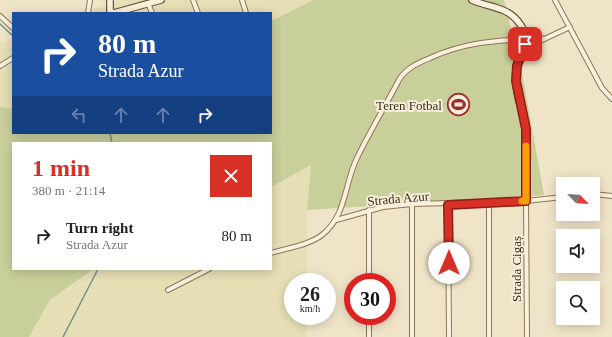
<!DOCTYPE html>
<meta charset="utf-8">
<style>
body{margin:0;font-family:"Times New Roman",serif;background:#f2f2f2;color:#222;height:100vh;display:flex;flex-direction:column;font-size:15px;white-space:nowrap}
*{box-sizing:border-box;margin:0}
p{font-size:13px;color:#767676}
.icon{flex:none;width:22px;height:22px;fill:none;stroke:currentColor;stroke-width:2;stroke-linecap:round;stroke-linejoin:round}
.map{position:relative;flex:1;overflow:hidden}
.drawer{position:absolute;left:12px;top:142px;width:260px;height:128px;display:flex;flex-direction:column;background:#fff;border-radius:0px;box-shadow:0 2px 10px #0003}
.drawer>*{flex:none}
.banner{position:absolute;left:12px;top:12px;width:260px;height:122px;border-radius:0px;box-shadow:0 2px 10px #0003;background:#1a4fa0;color:#fff;overflow:hidden}
.needle{width:26px;rotate:114deg}
.tools{position:absolute;left:556px;top:177px;display:grid;gap:8px}
.tools a{display:grid;place-items:center;width:44px;height:44px;border-radius:0px;background:#fff;box-shadow:0 2px 10px #0003;font-size:20px}
.speed{position:absolute;left:284px;top:273px;display:flex;gap:8px;font-size:20px;font-weight:700;text-align:center}
.speed>*{display:grid;place-content:center;width:52px;height:52px;border-radius:50%;background:#fff;box-shadow:0 2px 10px #0003;line-height:1}
.speed small{font-size:10px;font-weight:400}
.speed .limit{border:6px solid #d22;background:#fff;color:#111}
.pin{position:absolute;display:grid;place-items:center;width:34px;height:34px;color:#fff;margin:-17px;border-radius:8px;box-shadow:0 2px 6px #0006}
.me{position:absolute;width:44px;margin:-22px;rotate:0deg;stroke-linejoin:round;filter:drop-shadow(0 0 3px #0008)}
.turn{display:flex;align-items:center;gap:14px;height:84px;padding:0 20px;font-size:18px}
.turn .icon{width:52px;height:52px;stroke-width:2.5}
.turn b{display:block;font-size:28px;line-height:34px}
.lanes{display:flex;align-items:center;height:38px;padding:0 20px;background:#0003;justify-content:center;gap:20px;direction:ltr}
.lanes .off{opacity:.35}
.round{display:grid;place-items:center;flex:none;width:42px;height:42px;border-radius:0px;background:#f2f2f2}
.summary{display:flex;align-items:center;justify-content:space-between;height:68px;padding:0 20px}
h1{font-size:24px;font-weight:600;line-height:30px;color:#d93025}
ul{padding:0;list-style:none}
li{display:flex;align-items:center;gap:12px;height:52px;padding:0 20px}
li div{flex:1}
li b{display:block;font-size:15px}
li em{font-style:normal}
.map>svg:first-child{display:block}
.farmland{fill:#e6deb5}
.green{fill:#c9cf9b}
.lines{fill:none;stroke-linecap:round;stroke-linejoin:round}
.stream{stroke:#6f938a;stroke-width:1.5}
.street-casing{stroke:#8d765c;stroke-width:6}
.secondary-casing{stroke:#6f573f;stroke-width:8}
.street{stroke:#faf1dc;stroke-width:4}
.secondary{stroke:#faf1dc;stroke-width:5.5}
.route-casing{stroke:#8d1f18;stroke-width:10}
.route{stroke:#d93025;stroke-width:7}
.slow{stroke:#f59e0b;stroke-width:7}
.labels{text-anchor:middle;stroke-width:4;stroke-linejoin:round;paint-order:stroke}
.poi-label{font-size:13px;fill:#3d2e20;stroke:#f7eed8;text-anchor:end}
.street-label{font-size:13px;fill:#3d2e20;stroke:#f7eed8}
</style>
<div class="map">
<svg width="612" height="337" viewBox="0 0 612 337">
<rect width="100%" height="100%" fill="#f0e4c8"/>
<g class="farmland">
<polygon points="119,0 313,0 271,21 271,13 85,13"/>
<polygon points="0,40 5,43 13,40 13,109 0,107"/>
<polygon points="311,164 307,210 307,282 293,282 293,316 307,316 307,337 29,337 50,300 93,269 271,269 271,187"/>
</g>
<polygon class="green" points="313,0 504,0 523,78 544,195 307,210 311,165 271,187 271,143 13,143 13,269 93,269 50,300 29,337 0,337 0,107 13,109 13,133 271,133 271,21"/>
<g class="lines">
<g class="stream">
<polyline points="0,24 13,36"/>
<polyline points="110,133 112,143"/>
<polyline points="63,337 98,269"/>
</g>
<defs>
<g id="street">
<polyline points="193,0 198,13"/>
<polyline points="242,0 246,13"/>
<polyline points="555,0 602,88 612,99"/>
<polyline points="148,3 152,13"/>
<polyline points="88,13 90,0"/>
<polyline points="0,16 13,28"/>
<polyline points="525,35 544,39"/>
<polyline points="523,49 570,27"/>
<polyline points="0,66 13,58"/>
<polyline points="593,194 612,196"/>
<polyline points="526,201 527,337"/>
<polyline points="489,203 489,337"/>
<polyline points="448,205 449,337"/>
<polyline points="369,210 369,282"/>
<polyline points="336,220 383,207 412,204 526,201 563,197"/>
<path d="M271 253C287 248 309 245 322 235 347 215 344 184 357 158 370 131 386 105 400 78 408 67 418 63 430 58 463 43 490 41 525 39"/>
<polyline points="168,290 209,269"/>
<polyline points="369,316 369,337"/>
<polyline points="412,337 412,204"/>
</g>
<g id="secondary">
<polyline points="110,0 110,11 114,13 161,0"/>
<path d="M472 0C489 8 508 6 520 24 533 41 517 56 516 73 514 92 523 110 526 128 529 151 526 177 526 201"/>
</g>
</defs>
<use href="#street" class="street-casing"/>
<use href="#secondary" class="secondary-casing"/>
<use href="#street" class="street"/>
<use href="#secondary" class="secondary"/>
</g>
<g class="lines">
<defs>
<polyline id="route" points="449,263 448,205 526,201 526,129 516,81 517,66 525,44"/>
</defs>
<use href="#route" class="route-casing"/>
<use href="#route" class="route"/>
<polyline class="slow" points="522,201 526,201 526,146"/>
</g>
<defs>
<symbol id="stadium-ring" viewBox="-11 -11 22 22"><circle r="9.5" fill="#f7eed8" stroke="#9e2a2b" stroke-width="1.5"/><path d="M0-5a6.5 5 0 1 0 0 10a6.5 5 0 1 0 0-10ZM-3.5-1.8h7v3.6h-7Z" fill="#9e2a2b"/></symbol>
</defs>
<g fill-rule="evenodd">
<use href="#stadium-ring" x="446" y="92" width="25" height="25"/>
</g>
<g class="labels">
<g class="poi-label">
<text x="442" y="110">Teren Fotbal</text>
</g>
<g class="street-label">
<text transform="translate(398 198) rotate(-5)" y="5">Strada Azur</text>
<text transform="translate(516 269) rotate(-90)" y="5">Strada Cigaș</text>
</g>
</g>
</svg>
<div class="tools">
<a><svg class="needle" viewBox="-14 -14 28 28"><path d="M0-13l5 13h-10z" fill="#e53935"/><path d="M0 13l5-13h-10z" fill="#767676"/></svg></a>
<a><svg class="icon" aria-label="sound" viewBox="0 0 24 24"><path d="M4 9h4l5-4v14l-5-4H4zM17 9q2 3 0 6"/></svg></a>
<a><svg class="icon" aria-label="search" viewBox="0 0 24 24"><circle cx="10" cy="10" r="6"/><path d="M15 15l6 6"/></svg></a>
</div>
<div class="speed"><div>26<small>km/h</small></div><div class="limit">30</div></div>
<div class="pin" style="left:525px;top:44px;background:#d93025"><svg class="icon" aria-label="arrive" viewBox="0 0 24 24"><path d="M6 21V4h12l-3 4 3 4H6"/></svg></div>
<svg class="me" style="left:449px;top:263px" viewBox="-20 -20 40 40"><circle r="19" fill="#fff"/><path d="M0-13L10 11 0 6-10 11z" fill="#d93025"/></svg>
<div class="banner">
<div class="turn"><svg class="icon" aria-label="right" viewBox="0 0 24 24"><path d="M7 20v-9h11M14 6l5 5-5 5"/></svg><div><b>80 m</b>Strada Azur</div></div>
<div class="lanes"><svg class="icon off" aria-label="left" viewBox="0 0 24 24"><path d="M17 20v-9H6M10 6l-5 5 5 5"/></svg><svg class="icon off" aria-label="ahead" viewBox="0 0 24 24"><path d="M12 20V5M6 11l6-6 6 6"/></svg><svg class="icon off" aria-label="ahead" viewBox="0 0 24 24"><path d="M12 20V5M6 11l6-6 6 6"/></svg><svg class="icon" aria-label="right" viewBox="0 0 24 24"><path d="M7 20v-9h11M14 6l5 5-5 5"/></svg></div>
</div>
<section class="drawer">
<div class="summary"><div><h1>1 min</h1><p>380 m · 21:14</p></div><a class="round" style="background:#d93025;color:#fff"><svg class="icon" aria-label="close" viewBox="0 0 24 24"><path d="M6 6l12 12M18 6L6 18"/></svg></a></div>
<ul>
<li><svg class="icon" aria-label="right" viewBox="0 0 24 24"><path d="M7 20v-9h11M14 6l5 5-5 5"/></svg><div><b>Turn right</b><p>Strada Azur</p></div><em>80 m</em></li>
</ul>
</section>
</div>
